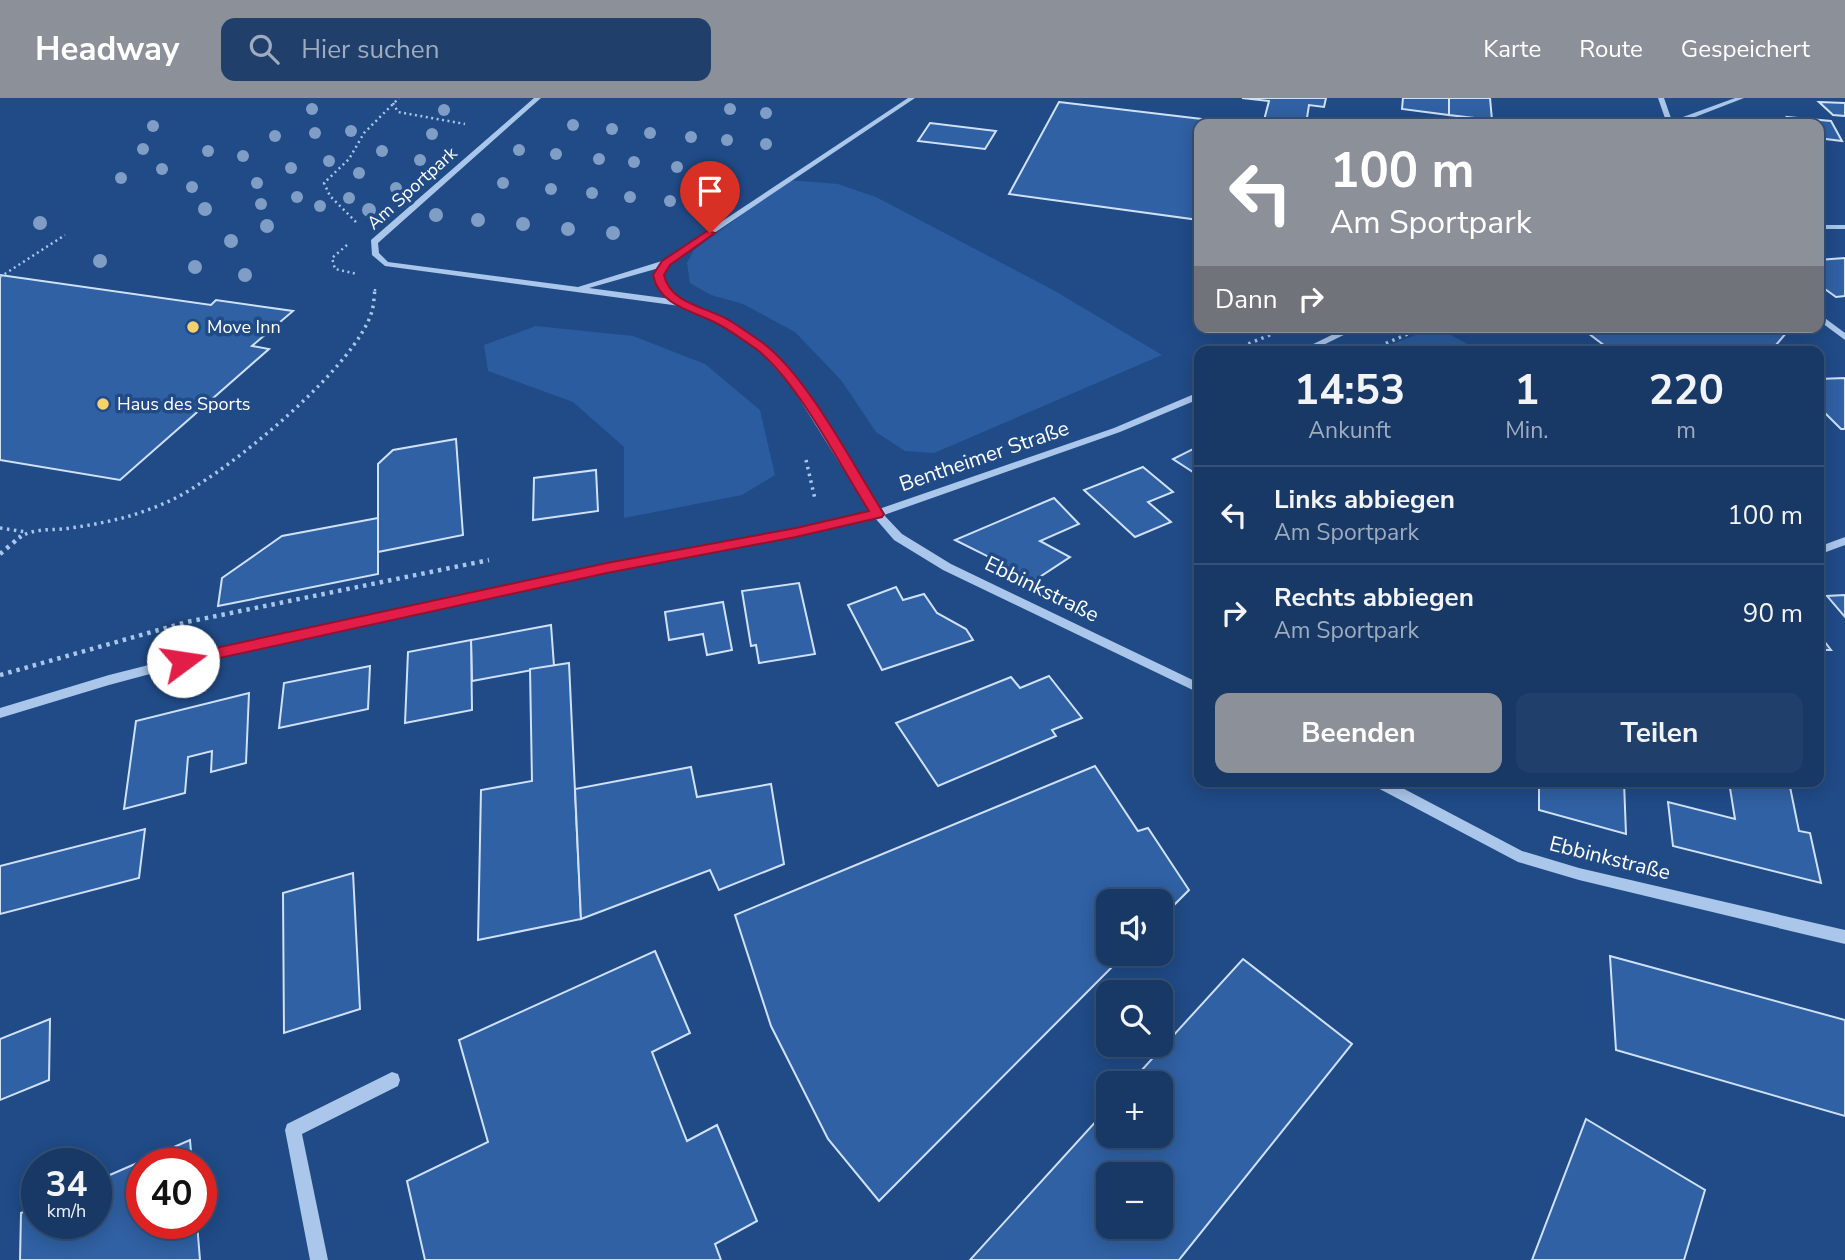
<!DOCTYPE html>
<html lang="de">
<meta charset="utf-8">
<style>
body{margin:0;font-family:"Nunito Sans",sans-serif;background:#213f6b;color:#f1f3f6;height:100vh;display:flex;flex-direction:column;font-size:26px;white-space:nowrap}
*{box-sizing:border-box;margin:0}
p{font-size:23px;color:#9facbf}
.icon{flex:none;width:38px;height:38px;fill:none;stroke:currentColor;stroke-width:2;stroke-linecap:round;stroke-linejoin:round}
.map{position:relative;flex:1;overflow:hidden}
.side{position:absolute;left:1194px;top:248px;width:630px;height:441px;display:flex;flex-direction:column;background:#183865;border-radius:14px;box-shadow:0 4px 18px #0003,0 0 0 2px #365279}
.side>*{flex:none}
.banner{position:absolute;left:1194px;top:21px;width:630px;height:214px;border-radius:14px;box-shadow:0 4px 18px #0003,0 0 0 2px #365279;background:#8c9099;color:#fff;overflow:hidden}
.fabs{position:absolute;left:1096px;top:791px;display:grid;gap:14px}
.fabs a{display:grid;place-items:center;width:77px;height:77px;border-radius:14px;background:#183865;box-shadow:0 4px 18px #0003,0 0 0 2px #365279;font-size:35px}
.speed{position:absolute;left:21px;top:1050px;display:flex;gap:14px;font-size:35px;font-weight:700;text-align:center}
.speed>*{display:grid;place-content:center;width:91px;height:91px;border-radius:50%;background:#183865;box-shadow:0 4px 18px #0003,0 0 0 2px #365279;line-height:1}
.speed small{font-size:18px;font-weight:400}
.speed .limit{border:10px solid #d22;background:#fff;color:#111}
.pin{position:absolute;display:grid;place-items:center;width:60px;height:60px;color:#fff;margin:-72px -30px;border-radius:50% 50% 50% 0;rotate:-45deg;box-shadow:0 0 7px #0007}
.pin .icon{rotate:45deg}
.me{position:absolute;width:77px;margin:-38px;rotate:76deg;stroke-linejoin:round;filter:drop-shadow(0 0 5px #0008)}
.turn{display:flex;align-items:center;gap:24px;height:147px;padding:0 21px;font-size:32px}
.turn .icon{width:91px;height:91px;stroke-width:2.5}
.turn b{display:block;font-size:49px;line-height:60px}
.then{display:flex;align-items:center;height:66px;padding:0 21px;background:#0003;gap:14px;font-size:26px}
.eta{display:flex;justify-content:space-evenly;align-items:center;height:119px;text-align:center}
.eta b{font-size:42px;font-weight:700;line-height:49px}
.action{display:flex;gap:14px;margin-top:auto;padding:14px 21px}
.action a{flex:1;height:80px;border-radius:14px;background:#8c9099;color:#fff;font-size:28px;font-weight:700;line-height:80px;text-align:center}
.action a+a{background:#213f6b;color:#f1f3f6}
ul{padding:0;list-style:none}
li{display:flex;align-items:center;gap:21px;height:98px;padding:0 21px;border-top:2px solid #365279}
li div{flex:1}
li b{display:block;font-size:26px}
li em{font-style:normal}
header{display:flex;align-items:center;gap:42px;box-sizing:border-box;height:98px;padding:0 35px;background:#8c9099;color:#fff}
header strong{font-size:33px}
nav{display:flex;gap:38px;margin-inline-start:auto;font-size:24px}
.search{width:490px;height:63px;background:#213f6b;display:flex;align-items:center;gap:18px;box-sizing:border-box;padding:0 24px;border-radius:14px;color:#9facbf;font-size:26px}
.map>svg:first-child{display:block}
.green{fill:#2a5c9f}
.building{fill:#3061a4;stroke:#cfe0f7;stroke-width:2;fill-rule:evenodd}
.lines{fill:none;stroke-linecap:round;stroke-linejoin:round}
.path-far2{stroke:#aac6ea;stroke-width:2.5;stroke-dasharray:2 3.5;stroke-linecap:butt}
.path-far1{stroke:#aac6ea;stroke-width:3.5;stroke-dasharray:2.5 4.5;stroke-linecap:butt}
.path{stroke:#aac6ea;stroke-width:4.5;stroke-dasharray:3.5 5;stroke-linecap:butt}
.minor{fill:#aac6ea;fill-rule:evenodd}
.tree{fill:#809dc5}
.route{fill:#e11d48;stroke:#92132f;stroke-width:2}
.poi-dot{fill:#f7d26b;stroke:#204b87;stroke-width:2.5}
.labels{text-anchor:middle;stroke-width:7;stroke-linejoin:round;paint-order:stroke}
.far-street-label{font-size:18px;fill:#fff;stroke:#204b87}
.far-poi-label{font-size:18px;fill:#fff;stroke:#204b87;text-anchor:start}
.street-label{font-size:21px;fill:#fff;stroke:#204b87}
</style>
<header>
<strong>Headway</strong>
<div class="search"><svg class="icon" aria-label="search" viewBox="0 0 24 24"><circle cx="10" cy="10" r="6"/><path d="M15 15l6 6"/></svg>Hier suchen</div>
<nav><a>Karte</a><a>Route</a><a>Gespeichert</a></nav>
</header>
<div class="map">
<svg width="1845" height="1162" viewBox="0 0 1845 1162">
<rect width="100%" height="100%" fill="#204b87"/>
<g class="green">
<polygon points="788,82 838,86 876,99 1055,193 1162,257 934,355 905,353 876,334 841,282 795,234 743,206 711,197 690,185 687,165 694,152"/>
<polygon points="536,228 633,238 705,266 760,312 775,377 742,397 624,420 624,349 573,304 488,273 484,247"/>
<polygon points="1437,229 1481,254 1371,254"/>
</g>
<g class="building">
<polygon points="1242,0 1326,0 1324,9 1309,7 1306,26 1263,26 1269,3"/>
<polygon points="1403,0 1449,0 1449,17 1402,11"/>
<polygon points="1449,0 1490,0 1492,22 1449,17"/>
<polygon points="1059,4 1244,26 1199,26 1199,122 1009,96"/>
<polygon points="1819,4 1845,5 1845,18 1833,17"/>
<polygon points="1787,19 1831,23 1842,43 1818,40 1818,26 1791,26"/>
<polygon points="930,25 996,33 985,51 918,43"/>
<polygon points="1845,160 1845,198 1836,199 1818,186 1818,162"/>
<polygon points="0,177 211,207 216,202 293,213 252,248 269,251 120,382 0,362"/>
<polygon points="1580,229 1773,229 1787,234 1770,254 1579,254 1605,248"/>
<polygon points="1845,280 1845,331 1841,331 1818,308 1818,281"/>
<polygon points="456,341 463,437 378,454 378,366 393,352"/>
<polygon points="1199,348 1199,378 1173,361"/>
<polygon points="1143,369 1173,394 1148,404 1171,424 1135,439 1084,392"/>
<polygon points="596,372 598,413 533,422 534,380"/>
<polygon points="1054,400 1079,426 1040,443 1070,459 1035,482 955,442"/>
<polygon points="378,420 378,476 218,508 222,480 282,438"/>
<polygon points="799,485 815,556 759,565 756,547 751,548 742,493"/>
<polygon points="896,489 903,502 924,496 937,515 966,531 973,542 882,572 848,507"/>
<polygon points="1845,497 1845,519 1827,498"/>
<polygon points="723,504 732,552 707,557 703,536 669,542 665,514"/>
<polygon points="551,527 554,568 472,583 471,542"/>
<polygon points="1818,535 1831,552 1818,552"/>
<polygon points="471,542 472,612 405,625 408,554"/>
<polygon points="569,565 581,821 478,842 481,692 532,683 530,571"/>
<polygon points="370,568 368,611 279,630 284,585"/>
<polygon points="1049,578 1082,620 1052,632 1056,638 938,688 896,625 1011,579 1020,590"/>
<polygon points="249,595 246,665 211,674 212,653 188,659 185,695 124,711 136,623"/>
<polygon points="1095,668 1138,733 1148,730 1189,792 1160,821 1160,803 1108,803 1108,856 1125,856 879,1103 828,1041 771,928 735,817"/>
<polygon points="691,669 697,699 771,686 784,766 719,792 710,772 581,821 575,691"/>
<polygon points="1539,684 1624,684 1626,736 1539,712"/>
<polygon points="1729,684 1789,684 1799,733 1810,735 1821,785 1673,748 1668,704 1735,721"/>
<polygon points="145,731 139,780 0,816 0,768"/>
<polygon points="353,775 360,911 284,935 283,795"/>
<polygon points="655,853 690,935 652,954 687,1043 717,1027 757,1123 715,1146 721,1162 425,1162 407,1083 488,1044 459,942"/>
<polygon points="1610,858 1845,922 1845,1018 1616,952"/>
<path d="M1243 861 1352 946 1179 1162H970L1108 1010V1038H1160V985H1130ZM1108 1076H1160V1129H1108Z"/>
<polygon points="50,921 49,982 0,1002 0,941"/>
<polygon points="1586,1021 1705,1092 1684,1162 1532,1162"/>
<polygon points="190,1042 192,1066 142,1066 142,1125 197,1125 200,1162 20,1162 21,1115 37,1108 37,1125 96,1125 96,1083"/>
</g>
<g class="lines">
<g class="path-far2">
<polyline points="393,5 398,14 465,26"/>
<polyline points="356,124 330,98 324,85 349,61 364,35 399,0"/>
<polyline points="347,147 332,160 335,171 357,176"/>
<polyline points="0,179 65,137"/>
<polyline points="375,193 375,189"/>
</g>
<g class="path-far1">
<polyline points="1373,251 1424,229"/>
<polyline points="1229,254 1284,231"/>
<polyline points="806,362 815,401"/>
<polyline points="0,430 26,434"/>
<path d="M19 440C34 429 53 433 70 430 92 427 113 423 133 417 155 410 177 401 196 388 244 359 357 266 372 213 374 206 374 198 375 191"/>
</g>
<g class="path">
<polyline points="0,456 21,438"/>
<polyline points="0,577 187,524 489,462"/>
</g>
<g class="minor">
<path d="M534 0H541L378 145 379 155 388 164 578 189 662 163 908 0H915L668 166 663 177 665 188 684 203 725 221 764 247 799 285 879 411 1114 330 1199 294V301L1120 334 884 417 902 436 951 466 1199 585V595L943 472 894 442 875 420 796 439 607 474 232 554 109 587 0 620V610L109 577 232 546 607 466 796 431 870 414 792 289 758 251 719 225 680 208 385 168 372 157 371 142ZM659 170 655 177 657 189 671 201 589 190Z"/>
<polygon points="1658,0 1664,0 1672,23 1735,0 1744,0 1677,26 1667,26"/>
<rect x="1818" y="127" width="27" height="4"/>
<polygon points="1818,215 1845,235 1845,242 1818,222"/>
<polygon points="1348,229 1360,229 1309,254 1297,254"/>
<polygon points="1845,439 1845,447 1818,457 1818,449"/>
<polygon points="1373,684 1391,684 1522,753 1579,770 1845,832 1845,846 1579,782 1518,764 1374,688"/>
<polygon points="392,974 398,976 400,982 398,988 302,1036 328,1162 310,1162 285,1032 287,1026"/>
</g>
</g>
<g class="tree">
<circle cx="312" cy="11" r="6"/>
<circle cx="730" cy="11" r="6"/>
<circle cx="444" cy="12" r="6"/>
<circle cx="766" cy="15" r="6"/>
<circle cx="573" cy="27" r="6"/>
<circle cx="153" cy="28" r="6"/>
<circle cx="612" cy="31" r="6"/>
<circle cx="351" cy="33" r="6"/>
<circle cx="315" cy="35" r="6"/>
<circle cx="650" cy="35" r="6"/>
<circle cx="432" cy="36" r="6"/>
<circle cx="275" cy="38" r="6"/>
<circle cx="691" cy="39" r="6"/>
<circle cx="727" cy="42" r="6"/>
<circle cx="766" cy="46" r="6"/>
<circle cx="143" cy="51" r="6"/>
<circle cx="519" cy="52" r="6"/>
<circle cx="208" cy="53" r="6"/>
<circle cx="382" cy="53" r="6"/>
<circle cx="556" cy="56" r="6"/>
<circle cx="243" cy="58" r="6"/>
<circle cx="599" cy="61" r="6"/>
<circle cx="420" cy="62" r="6"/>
<circle cx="329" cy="63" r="6"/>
<circle cx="634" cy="64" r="6"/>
<circle cx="677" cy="69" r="6"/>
<circle cx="291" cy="70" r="6"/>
<circle cx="162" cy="71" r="6"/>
<circle cx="718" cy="73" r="6"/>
<circle cx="359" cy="75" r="6"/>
<circle cx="121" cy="80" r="6"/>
<circle cx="257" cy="85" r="6"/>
<circle cx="503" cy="85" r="6"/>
<circle cx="192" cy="89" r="6"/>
<circle cx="396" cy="90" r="6"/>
<circle cx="551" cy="91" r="6"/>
<circle cx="592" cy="95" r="6"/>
<circle cx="297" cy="99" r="6"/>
<circle cx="630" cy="99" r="6"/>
<circle cx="349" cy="100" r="6"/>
<circle cx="670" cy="103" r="6"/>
<circle cx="261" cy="106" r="6"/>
<circle cx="320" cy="108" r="6"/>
<circle cx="205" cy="111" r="7"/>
<circle cx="369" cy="112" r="7"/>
<circle cx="436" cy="117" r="7"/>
<circle cx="478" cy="122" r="7"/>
<circle cx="40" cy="125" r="7"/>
<circle cx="523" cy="126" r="7"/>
<circle cx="267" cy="128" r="7"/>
<circle cx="568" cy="131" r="7"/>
<circle cx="613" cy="135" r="7"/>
<circle cx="231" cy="143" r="7"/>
<circle cx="100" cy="163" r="7"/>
<circle cx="195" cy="169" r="7"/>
<circle cx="245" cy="177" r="7"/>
</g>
<path class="route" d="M707 133 715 135 670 167 664 177C670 205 705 209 727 221 739 228 751 237 763 245 808 279 853 367 884 416L882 419 796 439 607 475 183 568 177 567 175 563 183 557 607 465 796 430 869 413C839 366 798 283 755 250 743 242 731 233 718 226 694 213 659 208 653 177L662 163Z"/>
<g class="poi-dot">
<circle cx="193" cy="229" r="7"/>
<circle cx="103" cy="306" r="7"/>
</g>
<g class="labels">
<g class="far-street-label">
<text transform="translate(412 90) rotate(-42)" y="6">Am Sportpark</text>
</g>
<g class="far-poi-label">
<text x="207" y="235">Move Inn</text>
<text x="117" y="312">Haus des Sports</text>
</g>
<g class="street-label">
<text transform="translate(984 358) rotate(-19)" y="7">Bentheimer Straße</text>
<text transform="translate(1042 491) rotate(26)" y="7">Ebbinkstraße</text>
<text transform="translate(1610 760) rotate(14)" y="7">Ebbinkstraße</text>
</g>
</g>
</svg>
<div class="fabs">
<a><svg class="icon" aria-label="sound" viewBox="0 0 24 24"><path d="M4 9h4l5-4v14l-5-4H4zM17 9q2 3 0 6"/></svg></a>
<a><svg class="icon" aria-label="search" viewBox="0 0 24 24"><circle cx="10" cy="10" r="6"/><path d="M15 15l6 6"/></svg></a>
<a>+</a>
<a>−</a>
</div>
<div class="speed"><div>34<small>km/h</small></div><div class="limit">40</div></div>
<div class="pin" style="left:710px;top:135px;background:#d93025"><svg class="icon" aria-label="arrive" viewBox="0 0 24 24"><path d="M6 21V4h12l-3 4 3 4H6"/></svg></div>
<svg class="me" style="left:183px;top:563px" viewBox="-20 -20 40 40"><circle r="19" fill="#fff"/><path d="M0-13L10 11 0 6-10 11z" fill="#e11d48"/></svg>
<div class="banner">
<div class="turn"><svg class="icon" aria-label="left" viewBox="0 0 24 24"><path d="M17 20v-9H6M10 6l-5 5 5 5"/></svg><div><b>100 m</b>Am Sportpark</div></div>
<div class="then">Dann<svg class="icon" aria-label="right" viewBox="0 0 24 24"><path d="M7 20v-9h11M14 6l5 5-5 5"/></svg></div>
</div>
<section class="side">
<div class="eta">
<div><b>14:53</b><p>Ankunft</p></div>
<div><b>1</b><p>Min.</p></div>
<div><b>220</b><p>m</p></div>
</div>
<ul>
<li><svg class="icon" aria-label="left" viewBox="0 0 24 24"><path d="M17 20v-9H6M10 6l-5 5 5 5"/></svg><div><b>Links abbiegen</b><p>Am Sportpark</p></div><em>100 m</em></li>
<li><svg class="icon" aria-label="right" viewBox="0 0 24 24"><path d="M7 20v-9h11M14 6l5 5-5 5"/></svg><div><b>Rechts abbiegen</b><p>Am Sportpark</p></div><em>90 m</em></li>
</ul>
<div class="action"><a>Beenden</a><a>Teilen</a></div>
</section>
</div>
